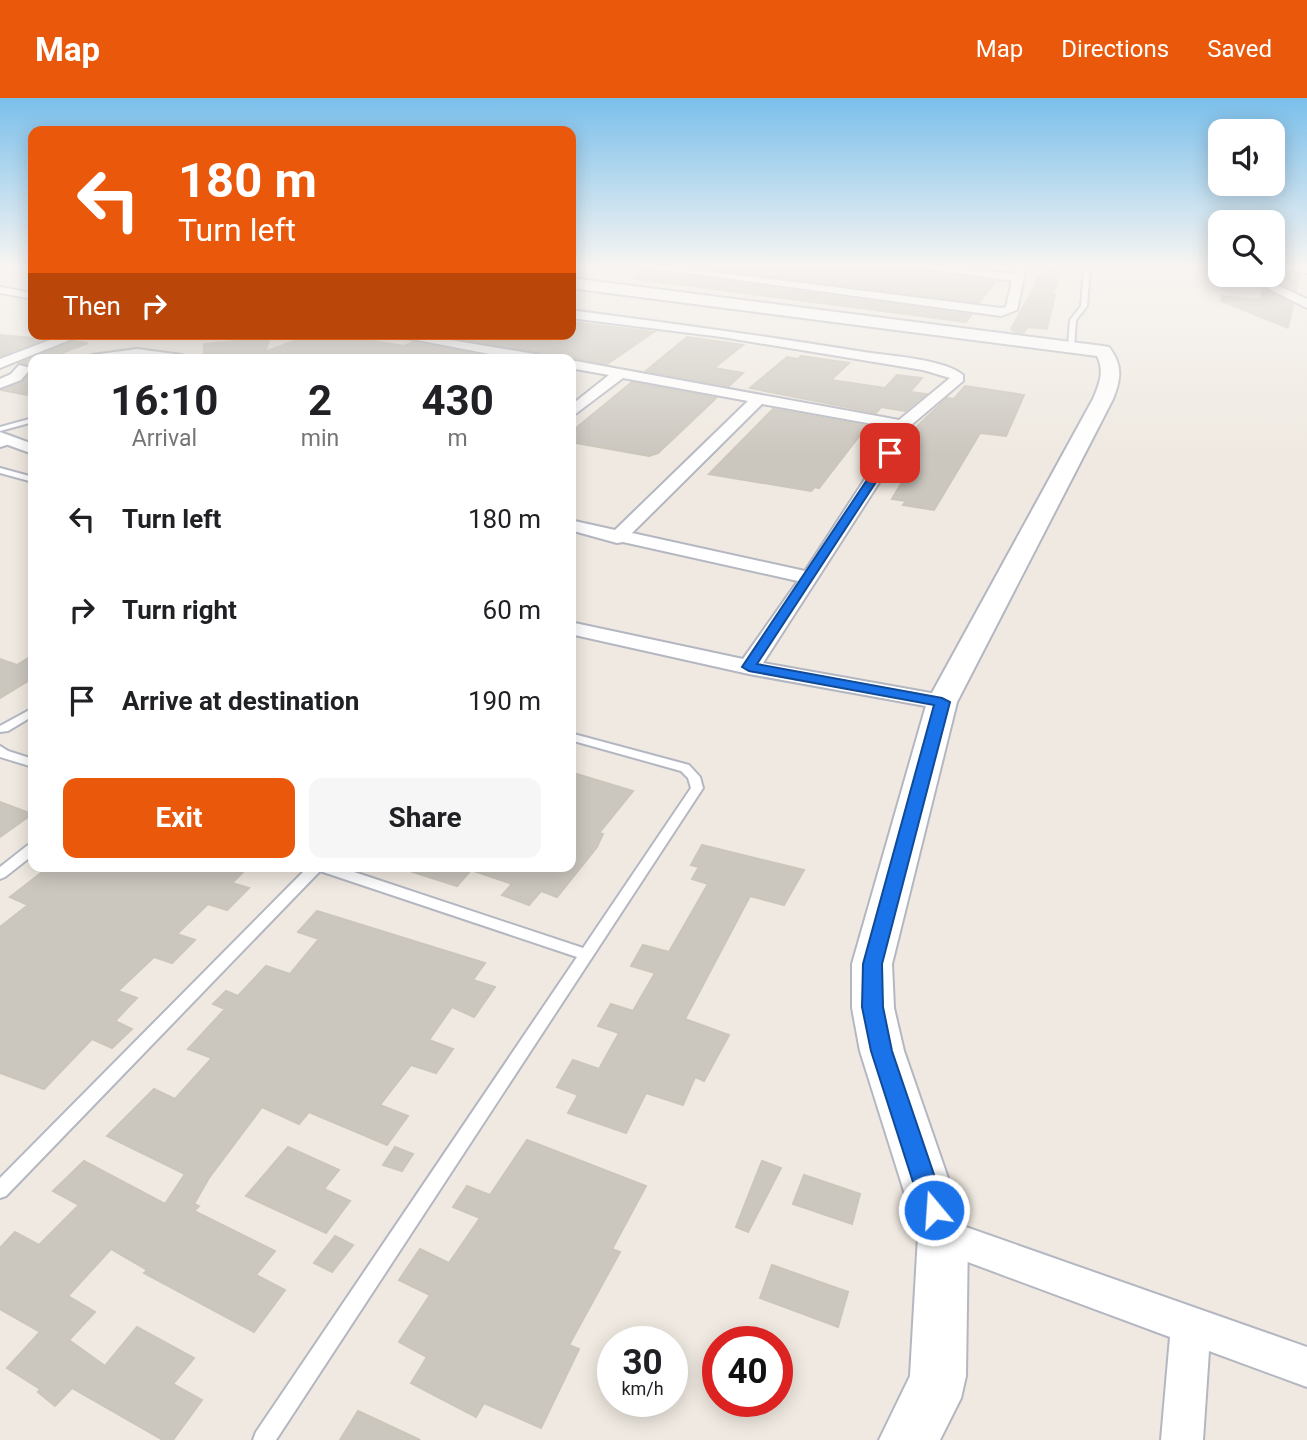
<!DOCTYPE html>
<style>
body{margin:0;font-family:Roboto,sans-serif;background:#f6f6f6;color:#202124;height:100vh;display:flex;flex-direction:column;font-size:26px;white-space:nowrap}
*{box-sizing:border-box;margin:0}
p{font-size:23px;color:#757577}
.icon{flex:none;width:38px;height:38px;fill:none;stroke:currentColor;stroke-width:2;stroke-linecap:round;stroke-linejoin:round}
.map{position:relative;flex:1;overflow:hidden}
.details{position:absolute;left:28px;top:256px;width:548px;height:518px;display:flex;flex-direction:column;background:#fff;border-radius:14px;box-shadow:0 4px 18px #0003}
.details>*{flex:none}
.banner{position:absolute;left:28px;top:28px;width:548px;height:214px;border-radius:14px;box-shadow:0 4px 18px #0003;background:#ea580c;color:#fff;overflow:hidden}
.fabs{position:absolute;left:1208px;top:21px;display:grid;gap:14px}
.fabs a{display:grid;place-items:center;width:77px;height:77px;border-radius:14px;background:#fff;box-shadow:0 4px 18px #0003;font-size:35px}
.speed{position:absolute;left:597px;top:1228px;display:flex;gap:14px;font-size:35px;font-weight:700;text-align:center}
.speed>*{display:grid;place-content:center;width:91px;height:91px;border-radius:50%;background:#fff;box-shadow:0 4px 18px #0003;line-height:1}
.speed small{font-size:18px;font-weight:400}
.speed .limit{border:10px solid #d22;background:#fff;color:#111}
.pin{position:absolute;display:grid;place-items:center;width:60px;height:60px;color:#fff;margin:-30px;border-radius:14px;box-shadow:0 4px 10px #0006}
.me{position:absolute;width:77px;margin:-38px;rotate:342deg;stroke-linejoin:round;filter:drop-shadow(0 0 5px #0008)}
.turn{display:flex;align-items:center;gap:24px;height:147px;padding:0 35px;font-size:32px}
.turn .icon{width:91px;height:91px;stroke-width:2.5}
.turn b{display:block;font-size:49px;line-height:60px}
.then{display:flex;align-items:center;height:66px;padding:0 35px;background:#0003;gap:14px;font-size:26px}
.eta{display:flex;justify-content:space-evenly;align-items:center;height:119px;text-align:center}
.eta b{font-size:42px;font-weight:700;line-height:49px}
.button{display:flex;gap:14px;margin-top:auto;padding:14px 35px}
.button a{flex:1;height:80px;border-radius:14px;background:#ea580c;color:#fff;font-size:28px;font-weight:700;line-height:80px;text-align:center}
.button a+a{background:#f6f6f6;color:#202124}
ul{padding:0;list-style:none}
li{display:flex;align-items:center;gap:21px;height:91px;padding:0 35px}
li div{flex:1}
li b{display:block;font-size:26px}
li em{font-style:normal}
header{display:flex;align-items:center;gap:42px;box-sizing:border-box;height:98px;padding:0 35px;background:#ea580c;color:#fff}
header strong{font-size:33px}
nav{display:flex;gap:38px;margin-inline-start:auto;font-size:24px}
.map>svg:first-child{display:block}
.building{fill:#cbc7bf;stroke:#cbc5ba;stroke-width:2}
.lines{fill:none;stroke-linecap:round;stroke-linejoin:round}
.lane-casing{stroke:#b4b7c1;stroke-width:4}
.street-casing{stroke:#b4b7c1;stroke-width:4}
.secondary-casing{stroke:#b4b7c1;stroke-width:4}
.lane{fill:#fff;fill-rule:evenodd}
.street{fill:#fff;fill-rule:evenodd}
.secondary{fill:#fff;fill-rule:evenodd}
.route{fill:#1a73e8;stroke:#114b97;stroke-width:2}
</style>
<header>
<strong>Map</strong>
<nav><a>Map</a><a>Directions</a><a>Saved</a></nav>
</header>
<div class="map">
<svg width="1307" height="1342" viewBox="0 0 1307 1342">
<rect width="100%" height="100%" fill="#efe9e1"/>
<g class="building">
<polygon points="637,169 643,172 971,217 966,224 636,181"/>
<polygon points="697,169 915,169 996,183 979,205"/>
<polygon points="1045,169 1061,170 1058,186 1051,196 1055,197 1047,231 1028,229 1023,235 1015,234 1011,231"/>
<polygon points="1272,171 1300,176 1296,193 1266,179 1272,177"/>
<polygon points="1263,191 1293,206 1288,230 1221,203 1222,198 1260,202"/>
<polygon points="570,224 654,234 607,266 433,236 550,236 570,239"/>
<polygon points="0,237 45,241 0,258"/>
<polygon points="304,239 373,243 404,248 413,244 500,261 251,261 204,255 204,246 270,240 265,254"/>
<polygon points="687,239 743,247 714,270 743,275 729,288 646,273"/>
<polygon points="73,243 88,245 46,261 33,261 33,269 20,265"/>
<polygon points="801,258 849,265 831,282 885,290 897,277 922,280 910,294 926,296 905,313 881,309 876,315 750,290 787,259 798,261"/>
<polygon points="33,271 33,298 1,292 22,284"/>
<polygon points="632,284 716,300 658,355 649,358 570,344 570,335"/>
<polygon points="965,288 1024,297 1006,338 980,335 934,412 903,407 906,403 892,401 922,350 906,347 913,332 947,300 954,301"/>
<polygon points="773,311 867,328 819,390 815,389 811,393 709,376"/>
<polygon points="33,557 33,580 0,600 0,561 17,567"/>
<polygon points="570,674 633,693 599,735 603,736 597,749 557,799 541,793 529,807 502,797 512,786 471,772 457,788 407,772 408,768 570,768"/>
<polygon points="0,704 32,716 0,739"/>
<polygon points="702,747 804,772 784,807 750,798 685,921 729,937 704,983 695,979 683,1007 646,995 626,1035 568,1015 578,997 557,989 573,962 599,971 619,935 598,928 611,906 633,913 655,875 631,868 643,847 669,854 708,786 692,781 699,769 691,767"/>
<polygon points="50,768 225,768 243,774 232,785 249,790 227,812 208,806 177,836 195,842 172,865 154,859 118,893 137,900 115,923 132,931 112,950 92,941 44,991 0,975 0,829 28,807 10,799"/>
<polygon points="317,813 485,865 473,882 495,889 474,919 452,909 429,942 453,951 436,975 411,967 380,1007 408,1018 387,1047 309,1014 299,1026 262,1009 209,1080 194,1106 199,1108 194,1113 275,1153 256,1177 285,1192 254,1234 144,1175 147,1172 111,1151 68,1198 95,1214 69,1242 105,1268 137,1229 194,1260 173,1286 202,1302 173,1342 163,1342 72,1290 55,1308 38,1294 40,1291 7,1270 40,1234 0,1211 0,1150 15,1134 39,1147 79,1107 53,1093 84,1063 165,1106 185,1076 107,1038 154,991 175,1001 212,960 188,951 225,911 213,906 226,893 238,898 266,868 290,876 319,841 298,834"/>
<polygon points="527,1042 646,1088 612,1151 620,1154 569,1247 579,1251 541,1330 484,1305 476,1319 411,1285 427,1259 399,1244 430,1197 399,1182 420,1151 449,1165 480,1120 453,1109 467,1088 490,1097"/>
<polygon points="288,1049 339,1072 324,1091 350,1103 326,1135 246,1098"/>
<polygon points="395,1049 413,1056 402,1073 383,1067"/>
<polygon points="762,1063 781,1070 748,1134 736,1129"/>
<polygon points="804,1077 860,1096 852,1126 793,1106"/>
<polygon points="335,1138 353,1147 332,1174 314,1165"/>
<polygon points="772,1167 848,1194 838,1229 760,1200"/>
<polygon points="358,1313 420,1342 340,1342"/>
</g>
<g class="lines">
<defs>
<g id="lane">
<polygon points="1084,169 1090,169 1087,208 1076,222 1074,249 1071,251 1068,249 1070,222 1081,208"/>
<polygon points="33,320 33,324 0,333 0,329"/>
<polygon points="10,341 13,341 13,345 0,349 0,344"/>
<polygon points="0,370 33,379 33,384 0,375"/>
<polygon points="33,610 33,618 8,633 0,634 0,628"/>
<polygon points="570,635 689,667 700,679 703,690 276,1342 253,1342 256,1334 577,859 320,773 6,1098 0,1100 0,1080 309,768 336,768 583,850 691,690 688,680 681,673 570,642"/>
<polygon points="0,648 8,653 33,661 33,669 0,659"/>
<polygon points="33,746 33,757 5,779 0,781 0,769 28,747"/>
</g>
<g id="street">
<polygon points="643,169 675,169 1001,210 1006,209 1012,183 918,169 952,169 1014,176 1015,169 1026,169 1017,212 1001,218"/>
<polygon points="1274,169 1307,169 1307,175"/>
<polygon points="1241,177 1255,177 1307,201 1307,210"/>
<polygon points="0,189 33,195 33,201 0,195"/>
<path d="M570 212C669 225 766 238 864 254 890 258 944 261 963 277V283L910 328 911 335 763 565 942 597 950 599 953 604 950 609 942 611 749 576 570 536V524L743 561 798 483 623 444 617 445 570 432V422L615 432 748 303 623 280 570 320V308L609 277 570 270V262L899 322 950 280 923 272 722 239 570 220ZM762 306 895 330V335L805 473 632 435Z"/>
<polygon points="66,236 77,239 0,270 0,261"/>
<polygon points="386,236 416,236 540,257 547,261 515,261"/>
<polygon points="137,251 182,257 189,261 85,261 92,257"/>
<polygon points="19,267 31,270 21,282 0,290 0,281 11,276"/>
<polygon points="0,334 33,346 33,356 0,344"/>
<polygon points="943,1121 1307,1249 1307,1289 1209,1253 1203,1342 1161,1342 1170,1239 930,1150 924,1138 930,1126"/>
</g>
<path id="secondary" d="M570 180 1103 248 1109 249C1123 267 1121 281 1113 301L957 604 892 866 894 910 904 953 968 1138 966 1278 961 1300 940 1342H879L910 1278 918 1138 860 953 852 910V866L927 604 1093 301C1099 287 1105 273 1097 258L570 190Z"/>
</defs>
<use href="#lane" class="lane-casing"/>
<use href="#street" class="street-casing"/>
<use href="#secondary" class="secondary-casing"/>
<use href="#lane" class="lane"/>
<use href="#street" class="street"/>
<use href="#secondary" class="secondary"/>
</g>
<linearGradient id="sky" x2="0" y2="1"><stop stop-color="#7abfeb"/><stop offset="0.47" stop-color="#f8f5f2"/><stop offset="1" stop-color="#f8f5f2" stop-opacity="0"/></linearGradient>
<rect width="1307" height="357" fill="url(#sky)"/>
<polygon class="route" points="890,352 895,355 757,566 942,600 950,604 882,866 883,909 892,953 946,1112 942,1119 934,1122 926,1119 922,1112 871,953 862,909 863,866 934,607 749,573 742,569 885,355"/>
</svg>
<div class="fabs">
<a><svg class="icon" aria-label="sound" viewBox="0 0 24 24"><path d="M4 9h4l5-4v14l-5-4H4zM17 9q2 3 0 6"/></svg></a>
<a><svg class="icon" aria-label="search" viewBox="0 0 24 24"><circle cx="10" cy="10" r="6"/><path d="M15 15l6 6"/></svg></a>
</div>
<div class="speed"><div>30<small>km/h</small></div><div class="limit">40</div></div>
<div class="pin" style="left:890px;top:355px;background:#d93025"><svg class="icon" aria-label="arrive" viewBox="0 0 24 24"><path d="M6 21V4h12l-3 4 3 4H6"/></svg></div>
<svg class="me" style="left:934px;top:1112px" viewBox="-20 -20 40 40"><circle r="17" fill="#1a73e8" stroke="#fff" stroke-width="3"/><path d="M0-11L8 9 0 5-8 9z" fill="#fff"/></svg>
<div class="banner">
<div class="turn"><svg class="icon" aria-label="left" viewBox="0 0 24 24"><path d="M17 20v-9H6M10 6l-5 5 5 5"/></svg><div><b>180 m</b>Turn left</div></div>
<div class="then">Then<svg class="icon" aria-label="right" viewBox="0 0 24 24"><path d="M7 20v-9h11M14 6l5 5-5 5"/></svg></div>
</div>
<section class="details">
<div class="eta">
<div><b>16:10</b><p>Arrival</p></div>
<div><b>2</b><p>min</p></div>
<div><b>430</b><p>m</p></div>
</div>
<ul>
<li><svg class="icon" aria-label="left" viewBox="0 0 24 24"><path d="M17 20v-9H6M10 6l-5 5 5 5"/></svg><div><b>Turn left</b></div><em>180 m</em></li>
<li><svg class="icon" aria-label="right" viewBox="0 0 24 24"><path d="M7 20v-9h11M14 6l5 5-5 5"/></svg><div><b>Turn right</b></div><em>60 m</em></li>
<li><svg class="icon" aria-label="arrive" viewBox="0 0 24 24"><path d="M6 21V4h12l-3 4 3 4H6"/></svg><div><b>Arrive at destination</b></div><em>190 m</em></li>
</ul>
<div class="button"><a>Exit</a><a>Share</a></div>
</section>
</div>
